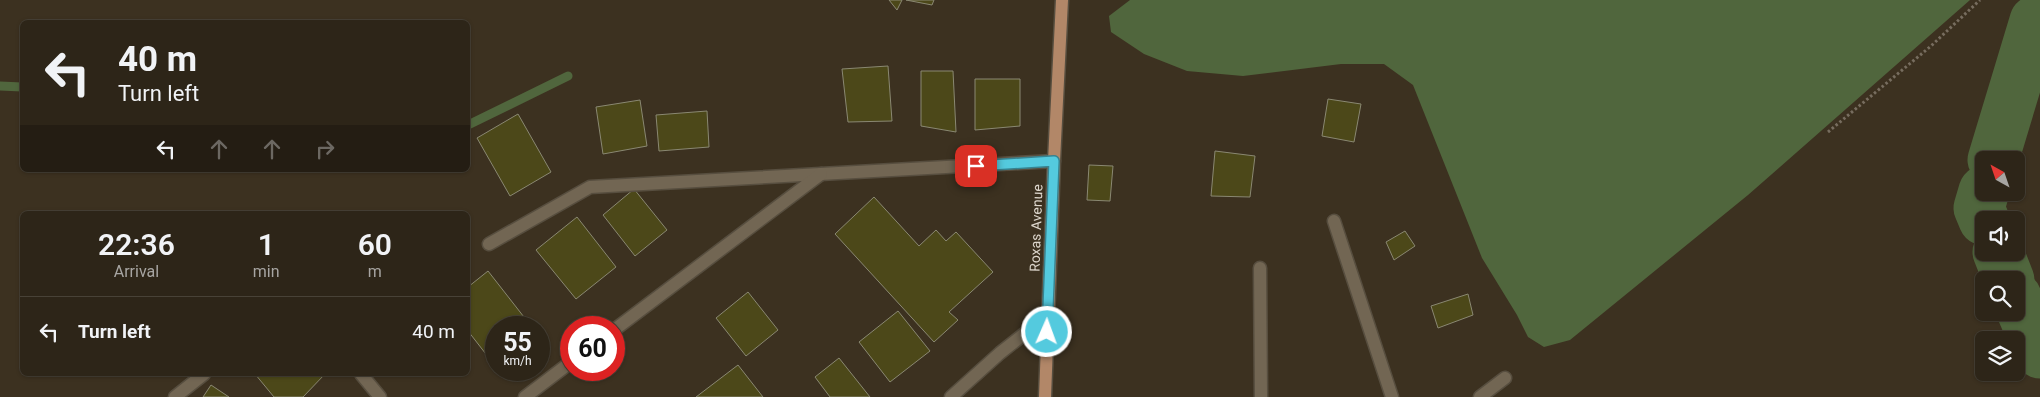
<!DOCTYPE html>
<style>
body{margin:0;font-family:Roboto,sans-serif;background:#352d21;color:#f1f3f6;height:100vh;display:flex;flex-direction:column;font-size:19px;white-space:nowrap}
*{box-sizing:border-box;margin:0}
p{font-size:16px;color:#a7a5a2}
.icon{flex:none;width:28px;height:28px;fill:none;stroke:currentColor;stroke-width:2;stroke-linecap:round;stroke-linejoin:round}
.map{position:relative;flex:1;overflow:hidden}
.side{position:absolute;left:20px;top:211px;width:450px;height:165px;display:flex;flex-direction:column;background:#2d2518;border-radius:8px;box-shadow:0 1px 4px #0004,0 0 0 1px #484237}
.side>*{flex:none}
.banner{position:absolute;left:20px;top:20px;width:450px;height:152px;border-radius:8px;box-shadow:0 1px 4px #0004,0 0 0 1px #484237;background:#2d2518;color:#f1f3f6;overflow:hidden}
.needle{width:32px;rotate:320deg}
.tools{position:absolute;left:1975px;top:151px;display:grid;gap:10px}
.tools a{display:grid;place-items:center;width:50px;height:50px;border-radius:8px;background:#2d2518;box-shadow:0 1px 4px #0004,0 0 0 1px #484237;font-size:25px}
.speed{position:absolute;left:485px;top:316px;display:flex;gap:10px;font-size:25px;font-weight:700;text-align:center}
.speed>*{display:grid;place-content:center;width:65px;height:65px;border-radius:50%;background:#2d2518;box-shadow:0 1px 4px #0004,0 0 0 1px #484237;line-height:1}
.speed small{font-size:12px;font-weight:400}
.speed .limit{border:8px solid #d22;background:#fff;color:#111}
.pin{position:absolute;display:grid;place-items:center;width:42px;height:42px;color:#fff;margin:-21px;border-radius:10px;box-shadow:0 2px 8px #0006}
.me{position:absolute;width:55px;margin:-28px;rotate:2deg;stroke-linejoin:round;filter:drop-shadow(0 0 4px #0008)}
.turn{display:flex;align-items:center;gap:18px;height:105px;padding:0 15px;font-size:22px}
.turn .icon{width:65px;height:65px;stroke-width:2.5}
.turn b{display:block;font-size:35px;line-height:42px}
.lanes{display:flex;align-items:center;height:48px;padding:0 15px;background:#0003;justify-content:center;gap:25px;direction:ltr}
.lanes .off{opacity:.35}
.eta{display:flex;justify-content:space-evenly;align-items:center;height:85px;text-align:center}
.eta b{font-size:30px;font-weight:600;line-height:35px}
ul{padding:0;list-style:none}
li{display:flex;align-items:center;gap:15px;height:70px;padding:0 15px;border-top:1px solid #484237}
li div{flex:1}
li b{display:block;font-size:19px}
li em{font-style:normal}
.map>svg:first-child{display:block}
.water{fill:#50663d}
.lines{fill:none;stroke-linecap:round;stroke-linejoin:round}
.stream{stroke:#50663d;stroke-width:9}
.river{stroke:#50663d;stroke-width:51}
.building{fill:#4c4819;stroke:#8a8872}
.street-casing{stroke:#574e3f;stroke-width:15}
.secondary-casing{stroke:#574e3f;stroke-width:15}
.primary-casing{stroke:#574e3f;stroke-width:15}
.path{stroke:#776d5f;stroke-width:3;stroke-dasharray:2.5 2.5;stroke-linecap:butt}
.street{stroke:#726653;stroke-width:12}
.secondary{stroke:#726653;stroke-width:12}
.primary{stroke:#b28768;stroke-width:12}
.route-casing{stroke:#378390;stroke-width:12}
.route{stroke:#54cade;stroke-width:9}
.labels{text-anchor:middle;stroke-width:5;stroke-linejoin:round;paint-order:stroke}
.street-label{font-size:14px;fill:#dcd5cb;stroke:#3c3120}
</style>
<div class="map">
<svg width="2040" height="397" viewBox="0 0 2040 397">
<rect width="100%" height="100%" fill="#3c3120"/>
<polygon class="water" points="1130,0 1970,0 1748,195 1570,340 1544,347 1528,337 1517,315 1482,258 1413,85 1384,64 1341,64 1243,76 1187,71 1144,54 1111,32 1109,16"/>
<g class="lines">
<g class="stream">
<polyline points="0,86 22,87"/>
<polyline points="468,125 568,76"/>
</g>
<g class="river">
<polyline points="1993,160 2035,21 2040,17"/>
<polyline points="1984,191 1979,208 1984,220"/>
<polyline points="1998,252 2009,280"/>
<polyline points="2016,297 2040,353"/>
</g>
</g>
<g class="building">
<polygon points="889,0 902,0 897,10"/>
<polygon points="906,0 934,0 932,5"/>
<polygon points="888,66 892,121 848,122 842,69"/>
<polygon points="921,71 953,71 956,132 921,126"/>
<polygon points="975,79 1020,79 1020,126 975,130"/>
<polygon points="1328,99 1361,104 1354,142 1322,136"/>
<polygon points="640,100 647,146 603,154 596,107"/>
<polygon points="707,111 709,147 659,151 656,115"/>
<polygon points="518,114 551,172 510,196 477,138"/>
<polygon points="1215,151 1255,156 1250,197 1211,196"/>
<polygon points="1089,165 1113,166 1110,201 1087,200"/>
<polygon points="634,189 667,230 635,256 603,215"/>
<polygon points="874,197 919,246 936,230 946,241 956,232 993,272 949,312 958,320 934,342 835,234"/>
<polygon points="577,217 616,267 576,299 536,250"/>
<polygon points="1405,231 1415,246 1394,260 1386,242"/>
<polygon points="488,271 531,326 529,328 496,328 496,353 489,358 468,331 468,287"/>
<polygon points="748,292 778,330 746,356 716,318"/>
<polygon points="1468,294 1473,315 1438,328 1431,306"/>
<polygon points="898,311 930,351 890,382 859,342"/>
<polygon points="839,358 870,397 830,397 815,377"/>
<polygon points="738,365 763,397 696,397"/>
<polygon points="255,374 325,374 303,397 274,397"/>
<polygon points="211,385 229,397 203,397"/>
</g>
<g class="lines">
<defs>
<g id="street">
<polyline points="1334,221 1392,397"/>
<polyline points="489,244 590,187 1054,161"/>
<polyline points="1260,268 1261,397"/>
<polyline points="614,330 821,174"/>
<polyline points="361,374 380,397"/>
<polyline points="175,397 204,374"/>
<polyline points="525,397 571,362"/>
<polyline points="1480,397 1505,378"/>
</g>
<polyline id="secondary" points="951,397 1000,353 1047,316"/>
<polyline id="primary" points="1045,397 1054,161 1062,0"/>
</defs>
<use href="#street" class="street-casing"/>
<use href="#secondary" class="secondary-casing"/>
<use href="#primary" class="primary-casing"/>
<polyline class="path" points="1828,132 1931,46 1980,0"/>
<use href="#street" class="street"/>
<use href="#secondary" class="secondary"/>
<use href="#primary" class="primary"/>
</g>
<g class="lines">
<defs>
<polyline id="route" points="976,166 1054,161 1047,332"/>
</defs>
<use href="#route" class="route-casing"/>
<use href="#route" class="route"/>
</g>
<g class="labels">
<g class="street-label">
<text transform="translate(1036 228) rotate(-88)" y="5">Roxas Avenue</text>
</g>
</g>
</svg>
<div class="tools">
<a><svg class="needle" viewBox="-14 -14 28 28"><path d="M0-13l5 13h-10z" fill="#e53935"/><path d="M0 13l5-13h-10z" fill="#a7a5a2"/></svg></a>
<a><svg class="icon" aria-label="sound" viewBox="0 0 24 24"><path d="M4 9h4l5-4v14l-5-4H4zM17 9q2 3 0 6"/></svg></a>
<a><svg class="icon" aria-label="search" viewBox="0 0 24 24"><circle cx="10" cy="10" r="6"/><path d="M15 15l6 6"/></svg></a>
<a><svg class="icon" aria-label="layers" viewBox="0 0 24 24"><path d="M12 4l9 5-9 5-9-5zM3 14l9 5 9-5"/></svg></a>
</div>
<div class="speed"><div>55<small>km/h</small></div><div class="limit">60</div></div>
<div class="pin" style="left:976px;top:166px;background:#d93025"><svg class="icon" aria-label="arrive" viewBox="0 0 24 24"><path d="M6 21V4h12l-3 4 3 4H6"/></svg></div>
<svg class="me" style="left:1047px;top:332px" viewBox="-20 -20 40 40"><circle r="17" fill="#54cade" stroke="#fff" stroke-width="3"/><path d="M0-11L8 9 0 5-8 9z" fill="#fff"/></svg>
<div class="banner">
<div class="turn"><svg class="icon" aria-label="left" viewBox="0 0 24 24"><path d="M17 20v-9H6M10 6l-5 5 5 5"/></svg><div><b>40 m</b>Turn left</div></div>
<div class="lanes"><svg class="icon" aria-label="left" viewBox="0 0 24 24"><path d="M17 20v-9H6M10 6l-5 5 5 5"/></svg><svg class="icon off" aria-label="ahead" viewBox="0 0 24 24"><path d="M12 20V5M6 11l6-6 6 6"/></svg><svg class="icon off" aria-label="ahead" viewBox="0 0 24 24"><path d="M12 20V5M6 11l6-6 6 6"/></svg><svg class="icon off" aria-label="right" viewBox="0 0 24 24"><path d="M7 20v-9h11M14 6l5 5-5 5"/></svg></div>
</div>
<section class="side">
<div class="eta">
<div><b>22:36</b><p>Arrival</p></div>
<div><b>1</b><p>min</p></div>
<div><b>60</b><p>m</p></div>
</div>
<ul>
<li><svg class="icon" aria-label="left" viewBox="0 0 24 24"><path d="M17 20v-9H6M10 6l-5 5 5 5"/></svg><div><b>Turn left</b></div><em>40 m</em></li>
</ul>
</section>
</div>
